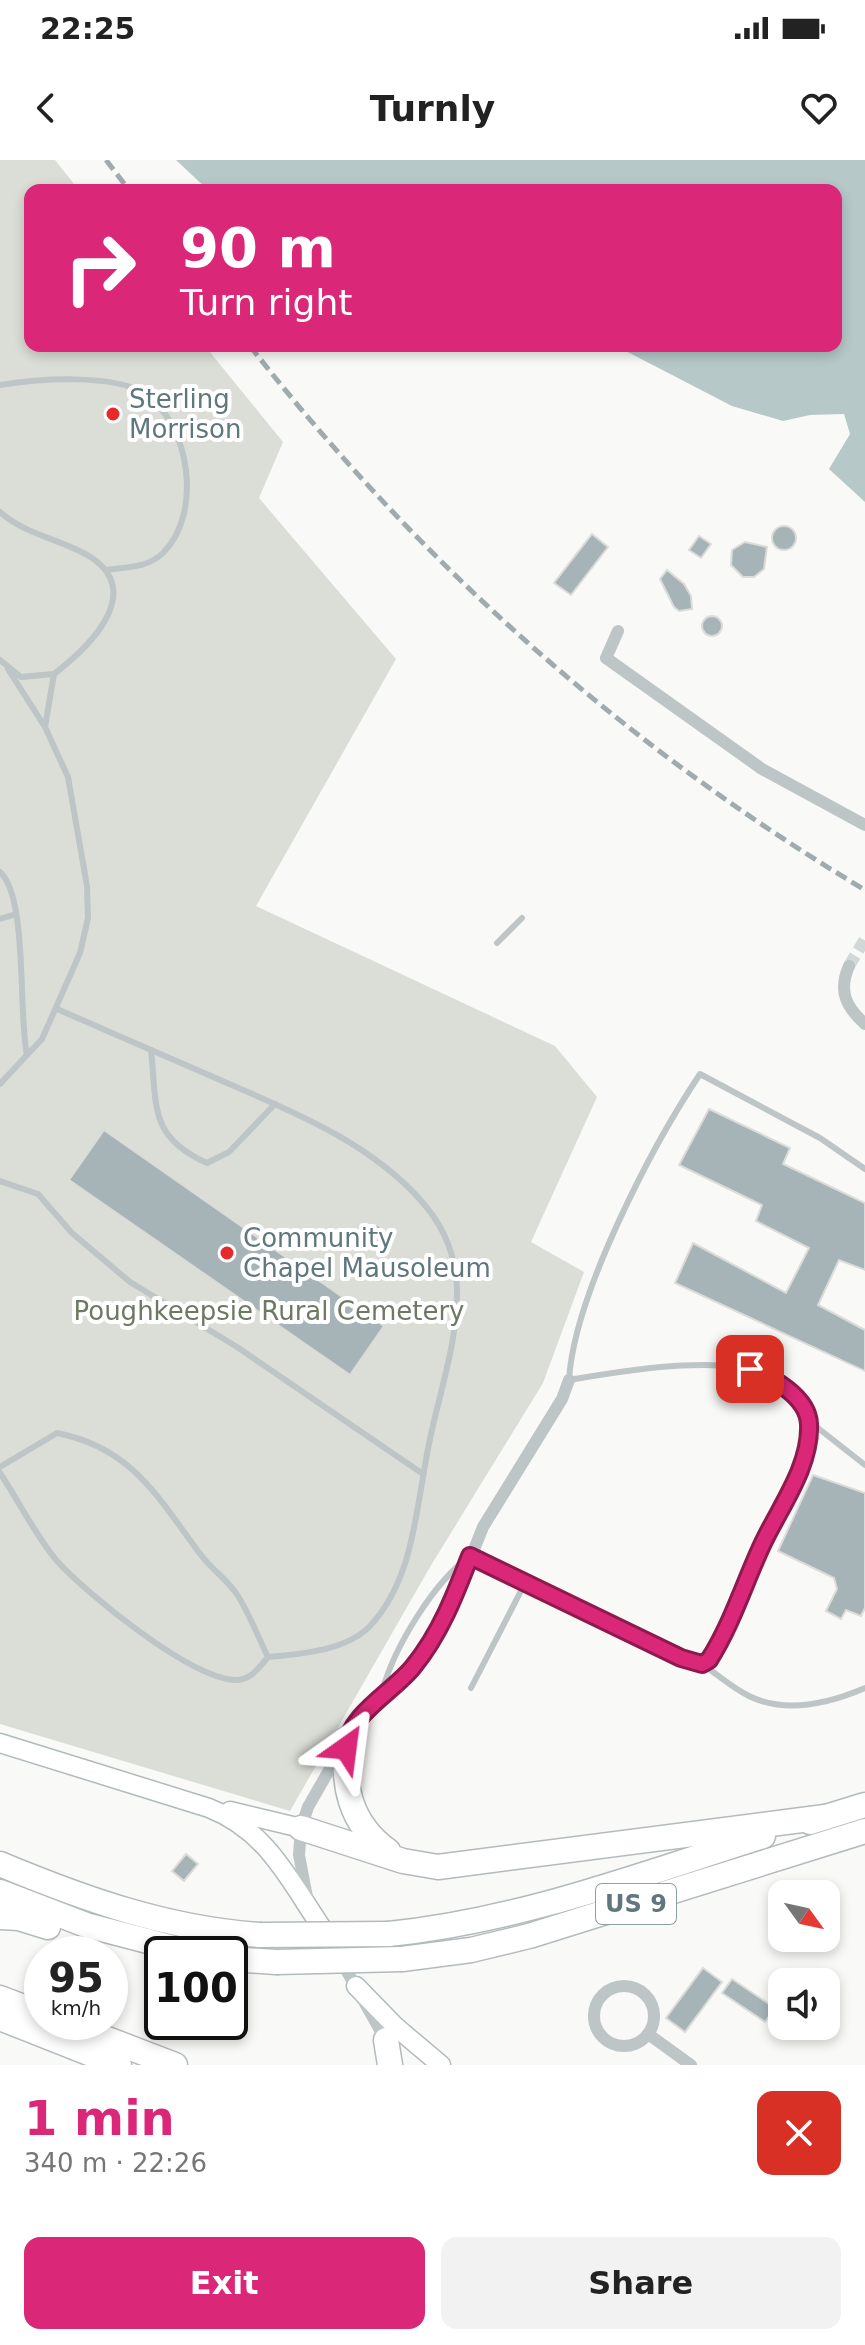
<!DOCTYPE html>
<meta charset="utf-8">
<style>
body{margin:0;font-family:"DejaVu Sans",sans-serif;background:#f2f2f2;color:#222;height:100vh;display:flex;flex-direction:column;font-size:30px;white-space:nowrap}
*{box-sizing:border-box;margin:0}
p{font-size:26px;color:#767676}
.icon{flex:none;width:44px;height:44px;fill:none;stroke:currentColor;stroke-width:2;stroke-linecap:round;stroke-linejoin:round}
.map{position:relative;height:1905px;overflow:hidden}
.drawer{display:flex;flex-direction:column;background:#fff;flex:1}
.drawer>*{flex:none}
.banner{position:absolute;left:24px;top:24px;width:818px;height:168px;border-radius:16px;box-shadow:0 4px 12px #0003;background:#db2777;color:#fff;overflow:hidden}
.needle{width:52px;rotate:123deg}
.fabs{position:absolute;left:768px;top:1720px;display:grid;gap:16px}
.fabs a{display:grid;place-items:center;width:72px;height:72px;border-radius:16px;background:#fff;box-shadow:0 4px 12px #0003;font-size:40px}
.speed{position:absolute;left:24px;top:1776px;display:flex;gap:16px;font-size:40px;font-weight:700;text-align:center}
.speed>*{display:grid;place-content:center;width:104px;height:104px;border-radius:50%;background:#fff;box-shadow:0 4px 12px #0003;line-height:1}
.speed small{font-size:20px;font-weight:400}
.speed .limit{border:4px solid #111;border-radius:12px;background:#fff;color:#111}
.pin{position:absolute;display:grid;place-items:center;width:68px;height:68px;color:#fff;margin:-34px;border-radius:16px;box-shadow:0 4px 12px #0006}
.me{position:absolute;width:88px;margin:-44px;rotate:31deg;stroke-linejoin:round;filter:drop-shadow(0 0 6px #0008)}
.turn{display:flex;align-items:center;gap:28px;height:168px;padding:0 24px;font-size:36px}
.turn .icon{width:104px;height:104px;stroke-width:2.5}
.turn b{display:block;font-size:56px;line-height:68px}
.round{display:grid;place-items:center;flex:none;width:84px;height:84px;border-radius:16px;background:#f2f2f2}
.headline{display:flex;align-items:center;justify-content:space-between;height:136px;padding:0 24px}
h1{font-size:48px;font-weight:700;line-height:60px;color:#db2777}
.primary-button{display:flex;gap:16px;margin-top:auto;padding:16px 24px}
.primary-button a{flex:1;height:92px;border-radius:16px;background:#db2777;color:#fff;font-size:32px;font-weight:700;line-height:92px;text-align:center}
.primary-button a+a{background:#f2f2f2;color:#222}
.status{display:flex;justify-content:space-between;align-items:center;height:56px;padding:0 40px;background:#fff;direction:ltr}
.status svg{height:22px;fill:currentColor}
header{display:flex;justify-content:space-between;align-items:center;height:104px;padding:0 24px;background:#fff;font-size:36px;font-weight:700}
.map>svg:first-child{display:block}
.green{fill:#dbded6}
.water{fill:#b6c8c8}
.building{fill:#a7b4b7;stroke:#dbdbd9;stroke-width:2}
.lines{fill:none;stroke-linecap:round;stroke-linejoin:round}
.street-tunnel{stroke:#d2d8d8;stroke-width:12;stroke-dasharray:12 6;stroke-linecap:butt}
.secondary-casing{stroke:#b0babc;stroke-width:21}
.highway-casing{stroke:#b3babc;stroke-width:27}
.lane{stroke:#bdc5c7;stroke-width:6}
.street{stroke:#bdc5c7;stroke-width:12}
.secondary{stroke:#fff;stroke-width:18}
.highway{stroke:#fff;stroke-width:24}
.rail{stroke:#9fabae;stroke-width:5;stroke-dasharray:12 6;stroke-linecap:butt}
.highway-bridge-casing{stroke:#b3babc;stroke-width:27;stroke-linecap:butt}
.highway-bridge{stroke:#fff;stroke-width:24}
.route-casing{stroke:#8e194d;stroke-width:20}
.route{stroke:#db2777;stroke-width:14}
.poi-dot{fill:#e8292c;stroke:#fff;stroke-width:3}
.labels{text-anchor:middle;stroke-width:8;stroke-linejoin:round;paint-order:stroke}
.shield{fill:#fff;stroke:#8fa0a4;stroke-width:2}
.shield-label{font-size:24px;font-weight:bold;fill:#5f777d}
.poi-label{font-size:26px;fill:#5f777d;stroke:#fff;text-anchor:start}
.park-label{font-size:26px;fill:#6d7a63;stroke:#fff}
</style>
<div class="status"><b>22:25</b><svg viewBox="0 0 49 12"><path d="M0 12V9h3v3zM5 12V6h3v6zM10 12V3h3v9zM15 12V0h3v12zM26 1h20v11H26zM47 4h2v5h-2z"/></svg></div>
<header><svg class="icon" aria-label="back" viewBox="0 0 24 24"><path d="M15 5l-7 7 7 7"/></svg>Turnly<svg class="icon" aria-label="heart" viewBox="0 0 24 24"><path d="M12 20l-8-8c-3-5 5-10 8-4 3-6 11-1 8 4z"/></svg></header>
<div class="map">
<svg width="865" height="1905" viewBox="0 0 865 1905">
<rect width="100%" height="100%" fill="#f9f9f7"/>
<polygon class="green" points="0,0 55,0 79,30 30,30 30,186 205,186 283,282 259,338 396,499 256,746 555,886 597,937 531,1082 584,1112 543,1223 430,1407 290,1651 0,1564"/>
<polygon class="water" points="176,0 865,0 865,342 829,309 850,274 844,254 810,255 783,261 732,246 616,186 836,186 836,30 208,30"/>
<g class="building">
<circle cx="784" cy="378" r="12"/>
<polygon points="592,374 608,387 571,435 554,423"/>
<polygon points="699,376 711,384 701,398 689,390"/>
<polygon points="745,382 767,387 764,409 754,417 743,417 731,405 732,390"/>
<polygon points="667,410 684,424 691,436 692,449 679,451 674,447 660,419"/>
<circle cx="712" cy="466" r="10"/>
<polygon points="709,949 790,988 783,1004 865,1043 865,1110 839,1100 818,1145 865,1170 865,1211 675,1123 693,1083 786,1133 809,1088 756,1061 762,1045 679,1005"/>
<polygon points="104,970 384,1166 350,1215 69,1020"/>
<circle cx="373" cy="1075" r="11"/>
<polygon points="813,1315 865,1333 865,1448 861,1456 846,1450 841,1459 826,1451 837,1429 834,1418 778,1391"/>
<polygon points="186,1694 198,1704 184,1721 172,1711"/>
<polygon points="703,1808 722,1822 685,1872 666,1858"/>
<polygon points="732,1819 775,1848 765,1862 722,1833"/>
</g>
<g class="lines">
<polyline class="street-tunnel" points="849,806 865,779"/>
<defs>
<g id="secondary">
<path d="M0 1583 209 1648C267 1671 288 1718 322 1768"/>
<polyline points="230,1651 301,1668"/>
<polyline points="356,1826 396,1867 441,1905"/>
</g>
<g id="highway">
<path d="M347 1579C342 1624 349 1663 388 1691"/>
<polyline points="810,1662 865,1645"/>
<polyline points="301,1668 403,1701 438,1707 825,1657"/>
<path d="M0 1704C84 1739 168 1769 260 1775"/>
<polyline points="0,1732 86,1765 197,1794"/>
<polyline points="0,1757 19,1758 48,1767"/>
<path d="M389 1774C518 1761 640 1715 763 1676"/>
<polyline points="230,1799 276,1802"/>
<polyline points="402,1799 471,1790 529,1776 865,1671"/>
<polyline points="0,1838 42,1854"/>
<polyline points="0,1858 119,1905"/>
<polyline points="63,1862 175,1905"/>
<polyline points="386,1880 390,1905"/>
</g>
</defs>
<use href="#secondary" class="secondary-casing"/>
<use href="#highway" class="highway-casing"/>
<g class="lane">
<path d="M0 225C36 219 114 213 145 234 190 264 203 353 163 393 148 408 126 407 106 410"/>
<path d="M0 352C26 375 60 379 89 396 147 432 88 488 54 514L45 567 68 617 87 726 88 758 80 793 42 879 0 924"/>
<polyline points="0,500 21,517 54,514"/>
<polyline points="8,509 45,567"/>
<path d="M0 712C28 737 18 854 27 895"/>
<polyline points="0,759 16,754"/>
<polyline points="497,783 522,758"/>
<path d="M151 890C157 947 149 977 207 1003L229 992 275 944"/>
<polyline points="0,1021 38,1034 72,1073 130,1122 237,1187 423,1314"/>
<polyline points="809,1261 865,1305"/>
<path d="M0 1307 57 1273C133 1288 158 1338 201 1395 212 1410 229 1421 238 1436 250 1455 258 1477 268 1497"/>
<path d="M0 1313C19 1341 35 1375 57 1401 88 1435 189 1517 234 1520 250 1521 259 1508 268 1497 300 1494 346 1491 370 1466 416 1417 416 1342 430 1279 440 1231 458 1180 457 1130 456 1096 445 1068 423 1043 371 982 289 950 218 919 164 896 110 872 57 849"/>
<path d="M702 1504C717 1514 732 1528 749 1536 785 1554 830 1543 865 1528"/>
<polyline points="471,1528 524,1425"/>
<path d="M382 1531C395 1486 433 1423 470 1396L681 1498 702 1504 709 1500 793 1324 809 1261C799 1245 791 1229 775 1219 732 1191 618 1212 569 1220 574 1135 652 986 700 914L820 978 865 1009"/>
</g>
<g class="street">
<polyline points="618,471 606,498 762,609 865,665"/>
<path d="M849 806C838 831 846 847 865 864"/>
<polyline points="307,1737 299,1695 301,1668 308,1647 347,1579 380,1537 413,1508 449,1452 483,1367 562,1239 569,1220"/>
<polyline points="340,1799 388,1884"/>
<circle cx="624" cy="1856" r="30"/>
<polyline points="648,1874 691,1905"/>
</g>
<use href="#secondary" class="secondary"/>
<use href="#highway" class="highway"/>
<g class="rail">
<polyline points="106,0 129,30"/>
<path d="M250 186C421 405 626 587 865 730"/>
</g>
<defs>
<g id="highway-bridge">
<polyline points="260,1775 389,1774"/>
<polyline points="276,1802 402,1799"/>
</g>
</defs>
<use href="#highway-bridge" class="highway-bridge-casing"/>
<use href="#highway-bridge" class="highway-bridge"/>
</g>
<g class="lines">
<defs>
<path id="route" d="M346 1588C349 1554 393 1532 413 1507 440 1474 455 1435 470 1396L681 1498 702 1504 709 1500C732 1464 745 1421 763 1383 780 1347 811 1306 809 1264 808 1237 772 1217 750 1209"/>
</defs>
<use href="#route" class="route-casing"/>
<use href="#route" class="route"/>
</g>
<g class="poi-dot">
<circle cx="113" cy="254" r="8"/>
<circle cx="227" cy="1093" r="8"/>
</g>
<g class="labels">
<rect class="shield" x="596" y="1724" width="80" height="40" rx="6"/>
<g class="shield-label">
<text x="636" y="1752">US 9</text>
</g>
<g class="poi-label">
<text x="129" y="248">Sterling<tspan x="129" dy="30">Morrison</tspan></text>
<text x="243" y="1087">Community<tspan x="243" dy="30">Chapel Mausoleum</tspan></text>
</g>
<g class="park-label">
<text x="269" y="1160">Poughkeepsie Rural Cemetery</text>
</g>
</g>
</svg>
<div class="fabs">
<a><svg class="needle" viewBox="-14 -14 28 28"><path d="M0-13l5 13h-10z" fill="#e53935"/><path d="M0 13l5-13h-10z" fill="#767676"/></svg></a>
<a><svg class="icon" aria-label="sound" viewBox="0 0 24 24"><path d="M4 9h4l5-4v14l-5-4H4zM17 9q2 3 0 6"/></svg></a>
</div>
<div class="speed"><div>95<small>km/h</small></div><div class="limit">100</div></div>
<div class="pin" style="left:750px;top:1209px;background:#d93025"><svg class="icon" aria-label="arrive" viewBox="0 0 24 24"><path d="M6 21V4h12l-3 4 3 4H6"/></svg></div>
<svg class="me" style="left:346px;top:1588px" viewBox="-20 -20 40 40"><path d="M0-17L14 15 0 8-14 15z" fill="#db2777" stroke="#fff" stroke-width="4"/></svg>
<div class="banner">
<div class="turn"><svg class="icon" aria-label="right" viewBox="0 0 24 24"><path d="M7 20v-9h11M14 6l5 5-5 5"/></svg><div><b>90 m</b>Turn right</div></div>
</div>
</div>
<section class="drawer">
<div class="headline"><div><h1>1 min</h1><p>340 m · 22:26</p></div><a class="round" style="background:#d93025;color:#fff"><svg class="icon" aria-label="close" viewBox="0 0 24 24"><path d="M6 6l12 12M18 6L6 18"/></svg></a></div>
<div class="primary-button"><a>Exit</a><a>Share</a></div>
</section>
